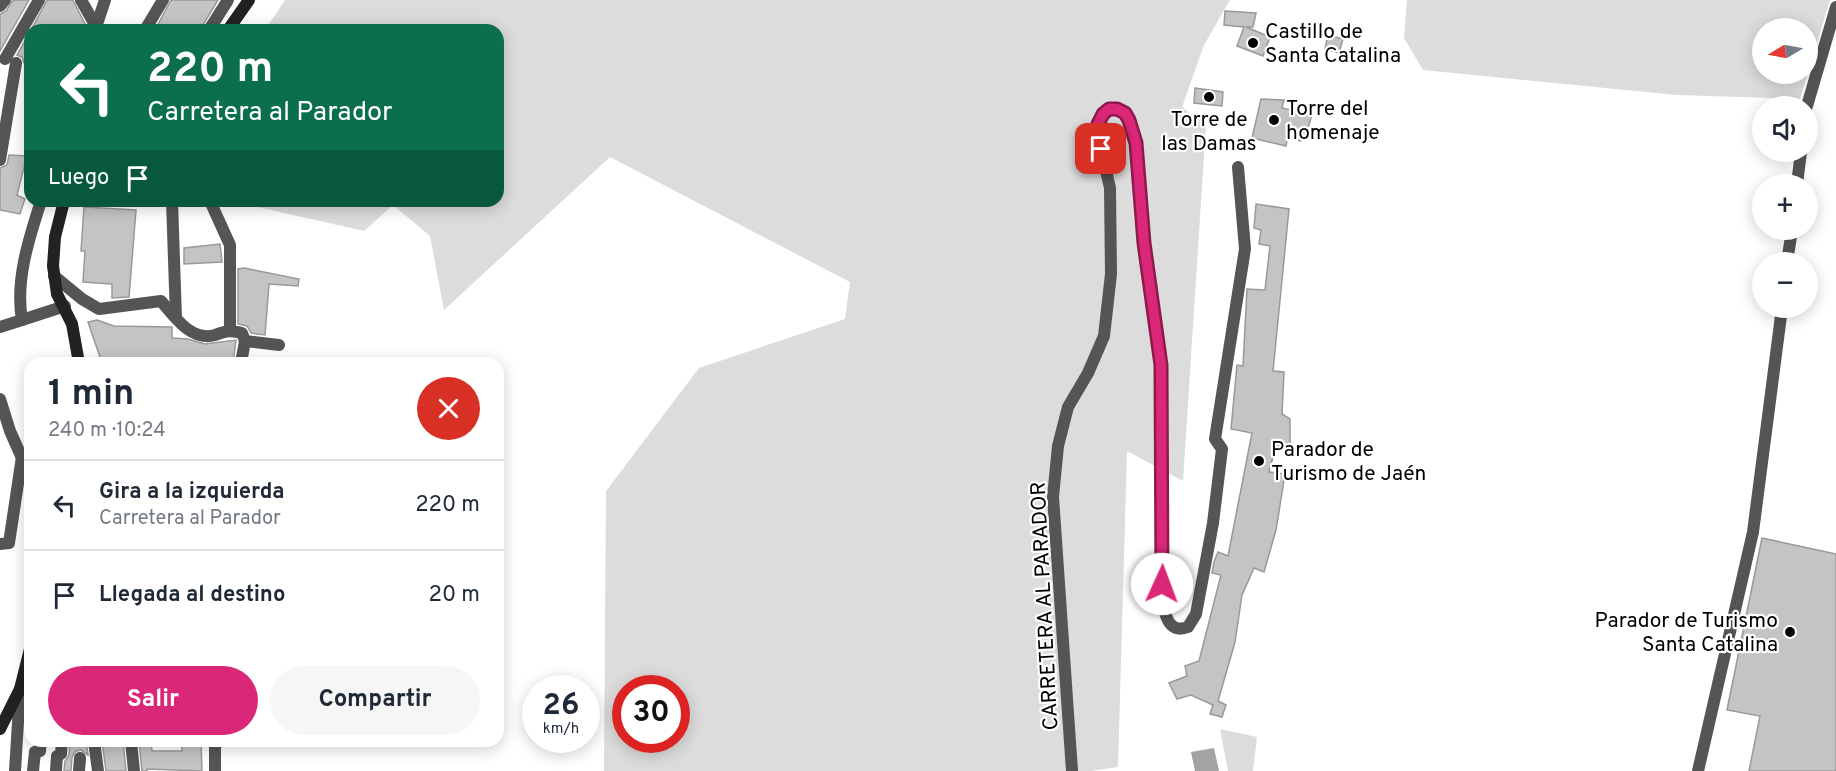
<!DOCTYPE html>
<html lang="es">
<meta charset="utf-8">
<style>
body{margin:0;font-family:Overpass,sans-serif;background:#f6f6f7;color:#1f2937;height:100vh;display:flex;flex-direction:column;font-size:22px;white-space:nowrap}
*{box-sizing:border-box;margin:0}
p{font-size:20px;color:#747a83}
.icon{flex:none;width:33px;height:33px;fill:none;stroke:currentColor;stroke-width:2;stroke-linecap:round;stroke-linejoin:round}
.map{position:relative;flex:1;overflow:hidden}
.sheet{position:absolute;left:24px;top:357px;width:480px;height:390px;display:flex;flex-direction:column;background:#fff;border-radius:18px;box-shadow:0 3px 15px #0003}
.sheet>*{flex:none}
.guide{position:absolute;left:24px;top:24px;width:480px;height:183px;border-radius:18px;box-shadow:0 3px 15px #0003;background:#0b6e4f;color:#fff;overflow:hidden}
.needle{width:39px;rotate:260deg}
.buttons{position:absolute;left:1752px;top:18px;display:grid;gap:12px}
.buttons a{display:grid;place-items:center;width:66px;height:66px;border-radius:50%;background:#fff;box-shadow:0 3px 15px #0003;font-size:30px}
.speed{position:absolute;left:522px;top:675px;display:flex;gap:12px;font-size:30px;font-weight:700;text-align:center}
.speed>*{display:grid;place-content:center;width:78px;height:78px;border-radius:50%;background:#fff;box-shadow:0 3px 15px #0003;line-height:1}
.speed small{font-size:15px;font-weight:400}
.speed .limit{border:9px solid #d22;background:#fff;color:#111}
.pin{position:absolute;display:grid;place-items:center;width:51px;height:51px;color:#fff;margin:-26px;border-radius:12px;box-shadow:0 3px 9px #0006}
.me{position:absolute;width:66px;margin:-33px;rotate:2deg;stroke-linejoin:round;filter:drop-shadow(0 0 4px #0008)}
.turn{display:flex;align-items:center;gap:21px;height:126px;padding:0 24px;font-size:27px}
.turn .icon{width:78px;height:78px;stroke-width:2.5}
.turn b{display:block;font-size:42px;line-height:51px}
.then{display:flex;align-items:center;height:57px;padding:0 24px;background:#0003;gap:12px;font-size:22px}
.round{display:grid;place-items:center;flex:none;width:63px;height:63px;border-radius:32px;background:#f6f6f7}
.overview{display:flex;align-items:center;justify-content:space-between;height:102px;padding:0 24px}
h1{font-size:36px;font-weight:700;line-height:45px}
.cta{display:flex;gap:12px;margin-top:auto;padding:12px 24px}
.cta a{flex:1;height:69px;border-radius:36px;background:#db2777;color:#fff;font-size:24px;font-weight:700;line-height:69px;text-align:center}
.cta a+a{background:#f6f6f7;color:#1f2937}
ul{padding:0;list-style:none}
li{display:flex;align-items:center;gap:18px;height:90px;padding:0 24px;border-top:2px solid #e0e1e3}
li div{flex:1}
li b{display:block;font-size:22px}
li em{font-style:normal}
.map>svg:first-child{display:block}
.green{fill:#dcdcdc;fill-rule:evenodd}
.water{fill:#a3a3a3}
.building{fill:#c4c4c4;stroke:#999;stroke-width:1.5}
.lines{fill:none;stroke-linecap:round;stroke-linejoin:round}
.minor{stroke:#555;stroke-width:12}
.tertiary{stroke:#555;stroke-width:12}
.secondary{stroke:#222;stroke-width:12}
.route-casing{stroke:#8e194d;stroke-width:15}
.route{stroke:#db2777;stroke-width:10}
.poi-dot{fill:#000;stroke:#fff;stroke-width:2}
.labels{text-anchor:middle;stroke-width:4.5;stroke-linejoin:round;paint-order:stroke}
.poi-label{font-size:21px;fill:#000;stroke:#fff;text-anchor:start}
.street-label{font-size:21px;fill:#000;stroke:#fff}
</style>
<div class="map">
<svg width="1836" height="771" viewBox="0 0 1836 771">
<rect width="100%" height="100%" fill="#fff"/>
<g class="green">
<path d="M285 0H1230L1204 45 1182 107 1206 125 1183 481 1127 451 1118 767 1091 771H604L606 491 699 368 845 319 850 282 610 157 444 310 430 236 393 205 364 231 249 205V201H498V30H265ZM626 688H676V740H626Z"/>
<path d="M1407 0H1830L1800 99 1677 95 1423 70 1404 38ZM1762 28H1808V74H1762Z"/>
<polygon points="1220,729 1257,737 1253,771 1228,771"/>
</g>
<polygon class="water" points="1214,748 1219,771 1195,771 1191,752"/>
<g class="building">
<polygon points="13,0 29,0 0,51 0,14 6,11"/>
<polygon points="47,0 73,0 88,30 31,30"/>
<polygon points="171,0 218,0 200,30 155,30"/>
<polygon points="1225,11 1256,13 1253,27 1246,27 1270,37 1263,56 1237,46 1244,27 1224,25"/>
<polygon points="30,32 30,66 24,63 22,57 17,55"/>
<polygon points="1328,35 1343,39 1339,53 1325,49"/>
<polygon points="1195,88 1223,92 1222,106 1194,103"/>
<polygon points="1261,99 1284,100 1282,108 1312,115 1306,134 1300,141 1288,135 1286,146 1252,138"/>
<polygon points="9,155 27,156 17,195 25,199 20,214 0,210 0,168 7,165"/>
<polygon points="1256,204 1289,209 1273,371 1284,372 1282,414 1290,419 1290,448 1276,445 1269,472 1285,474 1276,530 1264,572 1254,568 1242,595 1235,642 1218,701 1226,705 1222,717 1210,714 1213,705 1191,695 1177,699 1169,683 1187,676 1185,666 1199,661 1221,575 1212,573 1214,562 1218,552 1228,556 1252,433 1231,429 1237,365 1243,366 1247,289 1265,290 1270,246 1259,244 1261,230 1254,228"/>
<polygon points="84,207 136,210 129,297 112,298 112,284 83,282 85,251 81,251"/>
<polygon points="220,244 222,262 184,264 184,248"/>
<polygon points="244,268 299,279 298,286 269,284 265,335 251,333 247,326 238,324 238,269"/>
<polygon points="97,320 114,326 172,327 172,338 188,339 205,344 236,340 233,363 102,363 88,322"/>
<polygon points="1762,538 1836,554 1836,771 1749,771 1760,716 1727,710"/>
<polygon points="70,741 86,741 88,755 81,750 76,751 72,757 71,771 64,771 65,761 69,755"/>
<polygon points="102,741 123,741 126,771 106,771"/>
<polygon points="139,741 151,741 152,751 182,751 181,741 201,741 202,771 147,769 147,771 142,771"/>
</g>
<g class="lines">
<g class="minor">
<polyline points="81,0 98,30"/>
<polyline points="0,6 5,0"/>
<polyline points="96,27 105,0"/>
<polyline points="145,30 163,0"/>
<polyline points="209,30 228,0"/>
<polyline points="5,59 39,0"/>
<polyline points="0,160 16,63"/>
<polyline points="172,201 176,318"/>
<polyline points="210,201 230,245 230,330"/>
<path d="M54 276 82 299 99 309 161 301C174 316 191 342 215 335 227 331 229 330 242 333L245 341 279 345"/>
<polyline points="22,320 65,306"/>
<path d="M0 327 22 320C15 281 29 238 41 201"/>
<polyline points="241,363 245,341"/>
<polyline points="0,399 10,431 30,476"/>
<polyline points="0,544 9,543 22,457"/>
<polyline points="94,741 98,771"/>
<polyline points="131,741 134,771"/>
<polyline points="215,741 215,771"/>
<polyline points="15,771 20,689 30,693"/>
<polyline points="33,771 35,752 40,751 41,741"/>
<polyline points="56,771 57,756 61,754 62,741"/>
<polyline points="79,771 80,758"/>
<path d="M1072 771 1053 497 1058 446 1068 407 1088 373 1104 336 1111 274 1110 188 1098 136V125L1103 114 1109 109H1117L1125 113 1129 120 1136 143 1144 243 1161 365 1163 598C1164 613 1168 635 1188 627L1196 614 1213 523 1222 449 1215 439 1245 249 1238 167"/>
</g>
<g class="tertiary">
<polyline points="1807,106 1836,7"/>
<polyline points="1797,184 1801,152"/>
<polyline points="1787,262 1792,230"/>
<polyline points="1698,771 1753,532 1782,308"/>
</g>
<g class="secondary">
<polyline points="228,30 249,0"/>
<polyline points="64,201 55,237 53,266 57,294 72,324 79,363"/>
<polyline points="0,729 20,689 30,649"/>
</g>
</g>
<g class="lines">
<defs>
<polyline id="route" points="1101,149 1098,136 1098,124 1103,114 1109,109 1117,109 1125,113 1129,120 1136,143 1144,243 1161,365 1162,584"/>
</defs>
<use href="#route" class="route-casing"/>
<use href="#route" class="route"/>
</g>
<g class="poi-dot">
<circle cx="1253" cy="43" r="6"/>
<circle cx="1209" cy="97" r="6"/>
<circle cx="1274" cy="120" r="6"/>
<circle cx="1259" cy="461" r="6"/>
<circle cx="1790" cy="632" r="6"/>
</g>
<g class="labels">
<g class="poi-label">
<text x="1265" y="38">Castillo de<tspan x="1265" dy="24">Santa Catalina</tspan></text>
<text x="1286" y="115">Torre del<tspan x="1286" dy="24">homenaje</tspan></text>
<text x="1209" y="126" text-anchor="middle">Torre de<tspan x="1209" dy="24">las Damas</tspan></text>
<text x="1271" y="456">Parador de<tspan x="1271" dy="24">Turismo de Jaén</tspan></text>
<text x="1778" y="627" text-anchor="end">Parador de Turismo<tspan x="1778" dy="24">Santa Catalina</tspan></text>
</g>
<g class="street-label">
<text transform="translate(1044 606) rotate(-93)" y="7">CARRETERA AL PARADOR</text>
</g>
</g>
</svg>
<div class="buttons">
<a><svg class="needle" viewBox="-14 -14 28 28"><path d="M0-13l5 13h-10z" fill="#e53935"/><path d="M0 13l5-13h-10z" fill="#747a83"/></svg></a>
<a><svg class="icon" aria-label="sound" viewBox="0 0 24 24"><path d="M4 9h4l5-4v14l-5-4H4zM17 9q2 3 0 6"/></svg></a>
<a>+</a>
<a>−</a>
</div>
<div class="speed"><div>26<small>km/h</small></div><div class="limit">30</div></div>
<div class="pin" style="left:1101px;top:149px;background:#d93025"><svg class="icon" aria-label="arrive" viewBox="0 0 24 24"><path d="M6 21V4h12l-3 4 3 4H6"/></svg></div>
<svg class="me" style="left:1162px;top:584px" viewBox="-20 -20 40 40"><circle r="19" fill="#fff"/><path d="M0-13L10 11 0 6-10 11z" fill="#db2777"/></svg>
<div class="guide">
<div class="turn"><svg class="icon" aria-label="left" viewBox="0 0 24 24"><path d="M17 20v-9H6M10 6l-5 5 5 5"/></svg><div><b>220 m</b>Carretera al Parador</div></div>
<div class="then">Luego<svg class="icon" aria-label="arrive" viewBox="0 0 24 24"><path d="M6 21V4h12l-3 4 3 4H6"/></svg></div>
</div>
<section class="sheet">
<div class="overview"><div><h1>1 min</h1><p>240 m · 10:24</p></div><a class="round" style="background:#d93025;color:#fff"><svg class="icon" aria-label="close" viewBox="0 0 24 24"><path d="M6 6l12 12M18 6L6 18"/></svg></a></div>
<ul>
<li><svg class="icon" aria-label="left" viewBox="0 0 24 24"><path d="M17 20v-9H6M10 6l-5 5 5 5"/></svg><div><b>Gira a la izquierda</b><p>Carretera al Parador</p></div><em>220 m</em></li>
<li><svg class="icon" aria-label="arrive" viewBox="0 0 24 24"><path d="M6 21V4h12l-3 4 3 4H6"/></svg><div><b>Llegada al destino</b></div><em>20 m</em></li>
</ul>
<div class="cta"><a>Salir</a><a>Compartir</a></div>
</section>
</div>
